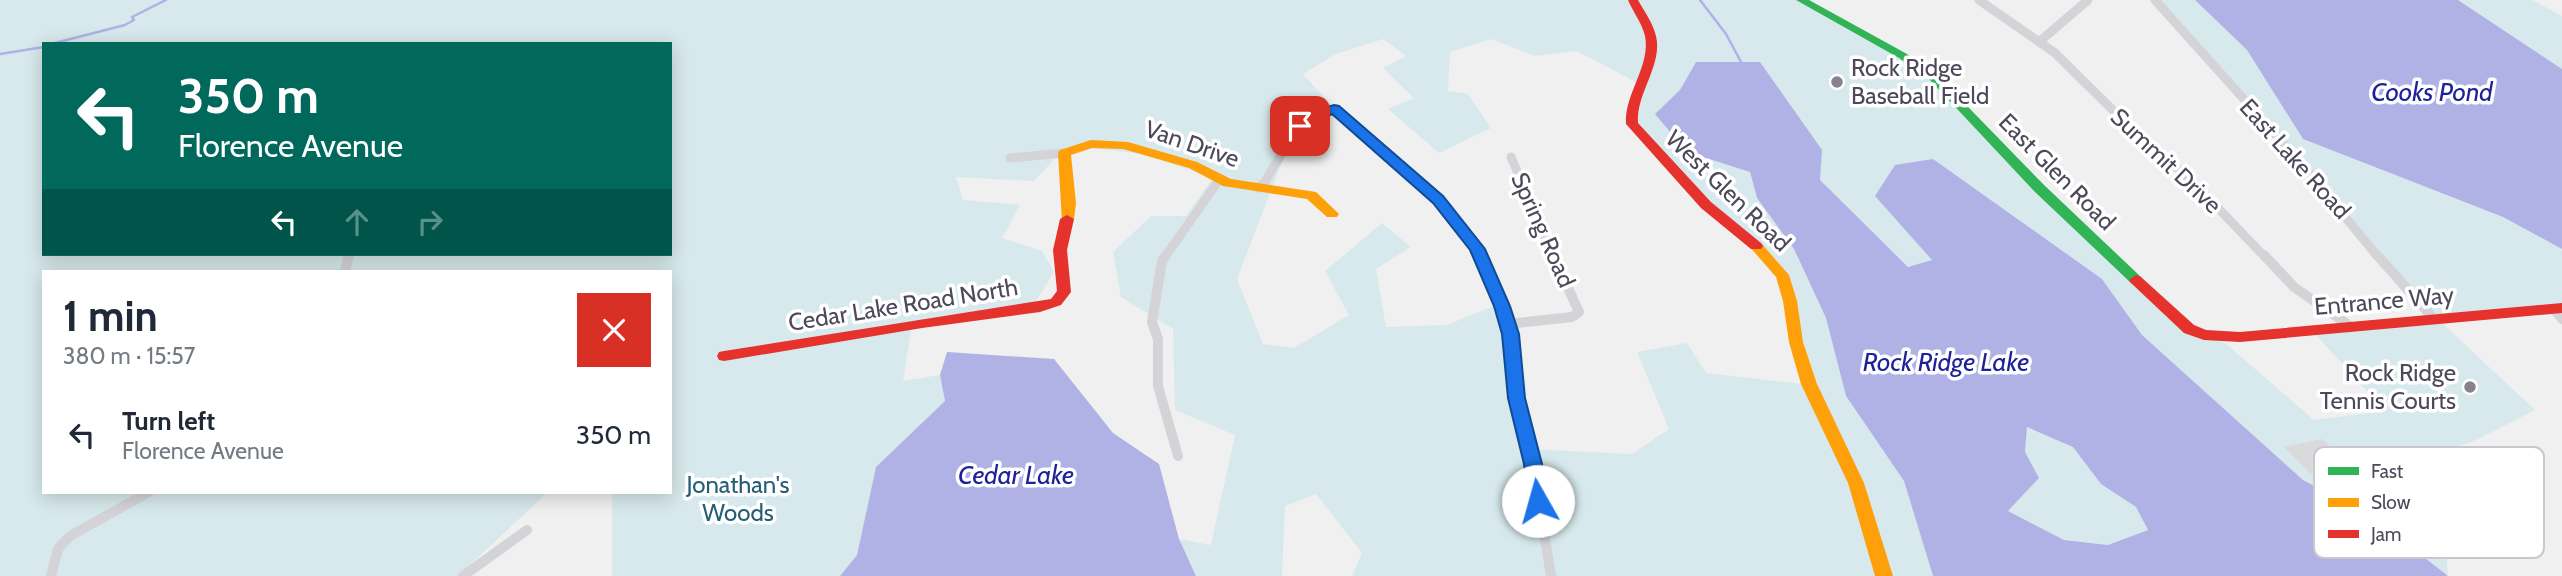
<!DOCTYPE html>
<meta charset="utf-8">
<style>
body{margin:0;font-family:Cabin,sans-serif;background:#f6f6f7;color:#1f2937;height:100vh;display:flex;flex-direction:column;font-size:26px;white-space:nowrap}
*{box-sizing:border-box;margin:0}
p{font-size:23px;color:#747a83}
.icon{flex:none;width:38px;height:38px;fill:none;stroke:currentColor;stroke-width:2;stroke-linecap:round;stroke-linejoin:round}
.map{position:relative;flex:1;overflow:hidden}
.side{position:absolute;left:42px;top:270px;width:630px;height:224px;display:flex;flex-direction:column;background:#fff;border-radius:0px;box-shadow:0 4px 18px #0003}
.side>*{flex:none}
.top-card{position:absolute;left:42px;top:42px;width:630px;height:214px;border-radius:0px;box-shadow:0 4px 18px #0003;background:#00695c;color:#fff;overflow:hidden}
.pin{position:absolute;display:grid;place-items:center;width:60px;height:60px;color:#fff;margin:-30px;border-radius:14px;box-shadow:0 4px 10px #0006}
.me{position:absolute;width:77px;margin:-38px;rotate:353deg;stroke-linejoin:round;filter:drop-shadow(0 0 5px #0008)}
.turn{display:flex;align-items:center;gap:24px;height:147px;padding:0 21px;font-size:32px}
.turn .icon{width:91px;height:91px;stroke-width:2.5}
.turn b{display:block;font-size:49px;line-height:60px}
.lanes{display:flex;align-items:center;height:66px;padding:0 21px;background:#0003;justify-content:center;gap:35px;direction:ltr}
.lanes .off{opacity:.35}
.round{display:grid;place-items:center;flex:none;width:74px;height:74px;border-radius:0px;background:#f6f6f7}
.overview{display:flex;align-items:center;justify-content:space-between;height:119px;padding:0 21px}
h1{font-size:42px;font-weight:700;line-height:52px}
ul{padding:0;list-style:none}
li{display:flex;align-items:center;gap:21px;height:91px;padding:0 21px}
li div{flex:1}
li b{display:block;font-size:26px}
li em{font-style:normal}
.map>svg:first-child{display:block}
.green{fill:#d7e9ec;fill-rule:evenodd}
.water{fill:#b0b2e6;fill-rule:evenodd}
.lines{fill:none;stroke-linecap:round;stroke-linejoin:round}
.stream{stroke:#b0b2e6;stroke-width:2.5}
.building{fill:#dad9dc}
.street-far1{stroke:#d4d3d7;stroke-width:9}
.street{stroke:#d4d3d7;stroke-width:10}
.fast{fill:#30b455;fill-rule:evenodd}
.slow{fill:#ff9f0a;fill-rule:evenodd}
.jam{fill:#e5322d;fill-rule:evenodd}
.route{fill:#1a73e8;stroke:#114b97;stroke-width:2}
.poi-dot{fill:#86838e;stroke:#fff;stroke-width:2.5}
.labels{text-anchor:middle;stroke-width:7;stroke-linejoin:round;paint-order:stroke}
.poi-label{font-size:24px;fill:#4d495a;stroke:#fff;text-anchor:start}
.street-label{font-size:24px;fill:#4d495a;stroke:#fff}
.park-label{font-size:24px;fill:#235e73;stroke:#fff}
.water-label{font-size:26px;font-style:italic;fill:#1e2298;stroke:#fff}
.key{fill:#fff;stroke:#cac8ce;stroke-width:2}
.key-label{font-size:19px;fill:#4d495a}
</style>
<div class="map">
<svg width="2562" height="576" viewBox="0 0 2562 576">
<rect width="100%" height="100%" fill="#f0f0f0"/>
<g class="green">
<path d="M0 0H1803L1918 62 2191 332 2225 343 2314 420 2386 411 2314 333 2439 321 2287 144 2158 0H2195L2247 50 2303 139 2503 217 2562 249V311L2442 323 2535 410 2472 442 2410 460 2443 504 2448 576 2373 517 2303 480 2142 335 2102 279 1932 261 1908 267 1696 62 1680 90 1687 152 1750 172 1757 198 1794 249 1826 318 1846 396 1904 481 1933 576H1352L1362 553 1316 494 1285 506 1282 576H1196L1179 539 1211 545 1235 435 1175 410 1173 329 1121 297 1113 252 1151 216H1186L1213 178 1143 154 1074 146 1065 148 1034 181 956 177 963 200 1020 205 1002 238 1042 251 1054 272 1035 303 912 325 903 381 940 375 945 401 876 467 857 555 840 576H612V492H670V271H44V492H548L458 576H0ZM1383 39 1406 56 1383 68 1414 98 1388 109 1439 153 1491 128 1468 94 1448 91 1450 52 1491 39 1535 56 1577 51 1645 87 1635 127 1776 264 1818 386 1706 373 1687 343 1637 352 1669 429 1632 454 1527 449 1501 303 1447 325 1386 327 1376 269 1411 247 1382 223 1325 271 1349 315 1294 348 1263 344 1237 279 1290 141 1332 106 1303 74 1336 54ZM44 44H670V254H44Z"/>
<polygon points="2458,0 2532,0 2562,16 2562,69"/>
<polygon points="2027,427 2073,446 2101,484 2136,507 2148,530 2108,545 2064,540 2008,511 2039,478 2025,452"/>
</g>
<g class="water">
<polygon points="2195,0 2458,0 2562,69 2562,249 2503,217 2303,139 2247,50"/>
<path d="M1696 62H1760L1822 150 1820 180 1908 267 1932 260 1875 196 1895 165 1933 159 2102 279 2142 335 2303 480 2373 517 2448 576H1933L1904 481 1846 396 1826 318 1794 249 1757 198 1750 172 1687 152 1655 114 1680 90ZM2027 427 2073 447 2101 484 2136 507 2148 530 2108 545 2064 540 2008 511 2039 478 2025 452Z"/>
<polygon points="947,352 1054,359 1113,433 1159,464 1179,539 1196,576 840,576 857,555 876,467 945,401 940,375"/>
</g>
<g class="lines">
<g class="stream">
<polyline points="1700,0 1726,34 1741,62"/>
<polyline points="51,44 125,25 134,20 132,17 166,0"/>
<polyline points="0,54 44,47"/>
</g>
</g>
<polygon class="building" points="2322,439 2350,465 2311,474 2284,447"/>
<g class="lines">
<g class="street-far1">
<polyline points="1979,0 2055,53 2133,130 2193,182 2265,257"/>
<polyline points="2155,0 2302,164 2378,257"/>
<polyline points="2039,42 2088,0"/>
<polyline points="1511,157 1554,257"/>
<polyline points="1010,158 1064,153"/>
<path d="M1258 188 1265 182C1285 148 1295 124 1334 109L1438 200 1481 257"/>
<polyline points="348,257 349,254"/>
<polyline points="1165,257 1219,180"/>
</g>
<g class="street">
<polyline points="1166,255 1162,261 1152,322 1158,339 1158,386 1178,456"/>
<polyline points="1480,255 1511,334 1517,398 1533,464 1551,576"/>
<polyline points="2264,255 2294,287 2350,326"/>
<polyline points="2377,255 2433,318"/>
<polyline points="345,271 349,255"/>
<polyline points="2554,309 2562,319"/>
<polyline points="1507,324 1572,317 1579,312 1553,255"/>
<polyline points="51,576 58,549 70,536 149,492"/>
<polyline points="463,576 527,530"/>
</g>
<polygon class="fast" points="1796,0 1809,0 1907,54 1938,76 2044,185 2141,277 2143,280 2141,283 2131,283 2034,191 1930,80 1899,58"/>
<g class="slow">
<polygon points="1091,140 1128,142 1197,162 1231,179 1316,192 1339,214 1337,217 1327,217 1307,199 1223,186 1189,168 1123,149 1092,148 1071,155 1076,203 1074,219 1067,223 1062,222 1058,153 1060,150"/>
<polygon points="1756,242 1761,243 1789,275 1797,301 1803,342 1817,384 1864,483 1893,576 1875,576 1848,483 1801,384 1789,342 1783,301 1776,277 1749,246"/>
</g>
<g class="jam">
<path d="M1628 0H1638C1644 11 1653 23 1656 36 1663 65 1636 93 1638 123L1711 202 1761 243 1763 246 1761 249H1751L1701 208 1626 124C1624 94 1651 66 1645 36 1642 23 1633 12 1628 0Z"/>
<polygon points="1067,215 1074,219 1067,250 1071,292 1061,305 1040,312 922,328 724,361 719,360 717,356 719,352 724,351 1051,299 1057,291 1053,250 1060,219"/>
<polygon points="2136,275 2141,277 2194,325 2206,330 2240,332 2562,303 2562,313 2240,342 2204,340 2184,333 2131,283 2129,280"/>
</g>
</g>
<polygon class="route" points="1334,105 1339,106 1443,196 1485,249 1510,306 1519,334 1525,398 1542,464 1547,501 1544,506 1538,509 1531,506 1529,501 1524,464 1508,398 1502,334 1494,306 1470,250 1433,203 1332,114 1300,130 1293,126 1311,112"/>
<g class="poi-dot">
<circle cx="1837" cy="82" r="7"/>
<circle cx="2470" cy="387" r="7"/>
</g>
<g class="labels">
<g class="poi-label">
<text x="1851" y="76">Rock Ridge<tspan x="1851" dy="28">Baseball Field</tspan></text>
<text x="2456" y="381" text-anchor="end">Rock Ridge<tspan x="2456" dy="28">Tennis Courts</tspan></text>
</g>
<g class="street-label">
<text transform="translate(1192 144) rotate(19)" y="8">Van Drive</text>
<text transform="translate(2295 159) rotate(48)" y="8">East Lake Road</text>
<text transform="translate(2166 161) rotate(43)" y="8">Summit Drive</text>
<text transform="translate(2057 172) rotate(45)" y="8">East Glen Road</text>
<text transform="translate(1728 191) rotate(44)" y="8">West Glen Road</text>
<text transform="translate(1543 230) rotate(66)" y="8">Spring Road</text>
<text transform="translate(2384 301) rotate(-5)" y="8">Entrance Way</text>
<text transform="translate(903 305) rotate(-9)" y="8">Cedar Lake Road North</text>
</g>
<g class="park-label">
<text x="738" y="493">Jonathan's<tspan x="738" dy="28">Woods</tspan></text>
</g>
<g class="water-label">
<text x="2432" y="101">Cooks Pond</text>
<text x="1946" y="371">Rock Ridge Lake</text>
<text x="1016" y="484">Cedar Lake</text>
</g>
</g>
<rect x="2314" y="447" width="230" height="111" rx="10" class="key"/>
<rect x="2328" y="467" width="31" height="8" fill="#30b455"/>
<rect x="2328" y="498" width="31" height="9" fill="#ff9f0a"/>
<rect x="2328" y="530" width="31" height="8" fill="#e5322d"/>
<g class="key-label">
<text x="2371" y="478">Fast</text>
<text x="2371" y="509">Slow</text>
<text x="2371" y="541">Jam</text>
</g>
</svg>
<div class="pin" style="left:1300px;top:126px;background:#d93025"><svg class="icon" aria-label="arrive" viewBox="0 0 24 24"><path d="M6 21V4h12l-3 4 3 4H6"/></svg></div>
<svg class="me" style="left:1538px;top:501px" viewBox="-20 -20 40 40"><circle r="19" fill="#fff"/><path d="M0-13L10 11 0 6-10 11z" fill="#1a73e8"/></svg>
<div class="top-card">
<div class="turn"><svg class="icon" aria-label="left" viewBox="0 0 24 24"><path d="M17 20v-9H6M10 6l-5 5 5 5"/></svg><div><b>350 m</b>Florence Avenue</div></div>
<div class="lanes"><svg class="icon" aria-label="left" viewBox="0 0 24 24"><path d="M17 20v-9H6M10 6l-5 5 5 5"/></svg><svg class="icon off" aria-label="ahead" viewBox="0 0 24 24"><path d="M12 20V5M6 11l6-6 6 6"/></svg><svg class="icon off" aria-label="right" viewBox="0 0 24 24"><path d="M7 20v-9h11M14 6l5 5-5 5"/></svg></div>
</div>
<section class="side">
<div class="overview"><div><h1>1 min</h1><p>380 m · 15:57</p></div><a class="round" style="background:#d93025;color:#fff"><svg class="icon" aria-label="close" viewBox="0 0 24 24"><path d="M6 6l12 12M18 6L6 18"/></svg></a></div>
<ul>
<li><svg class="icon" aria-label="left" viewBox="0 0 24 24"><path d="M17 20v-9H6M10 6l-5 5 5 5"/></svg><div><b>Turn left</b><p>Florence Avenue</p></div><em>350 m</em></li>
</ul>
</section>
</div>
